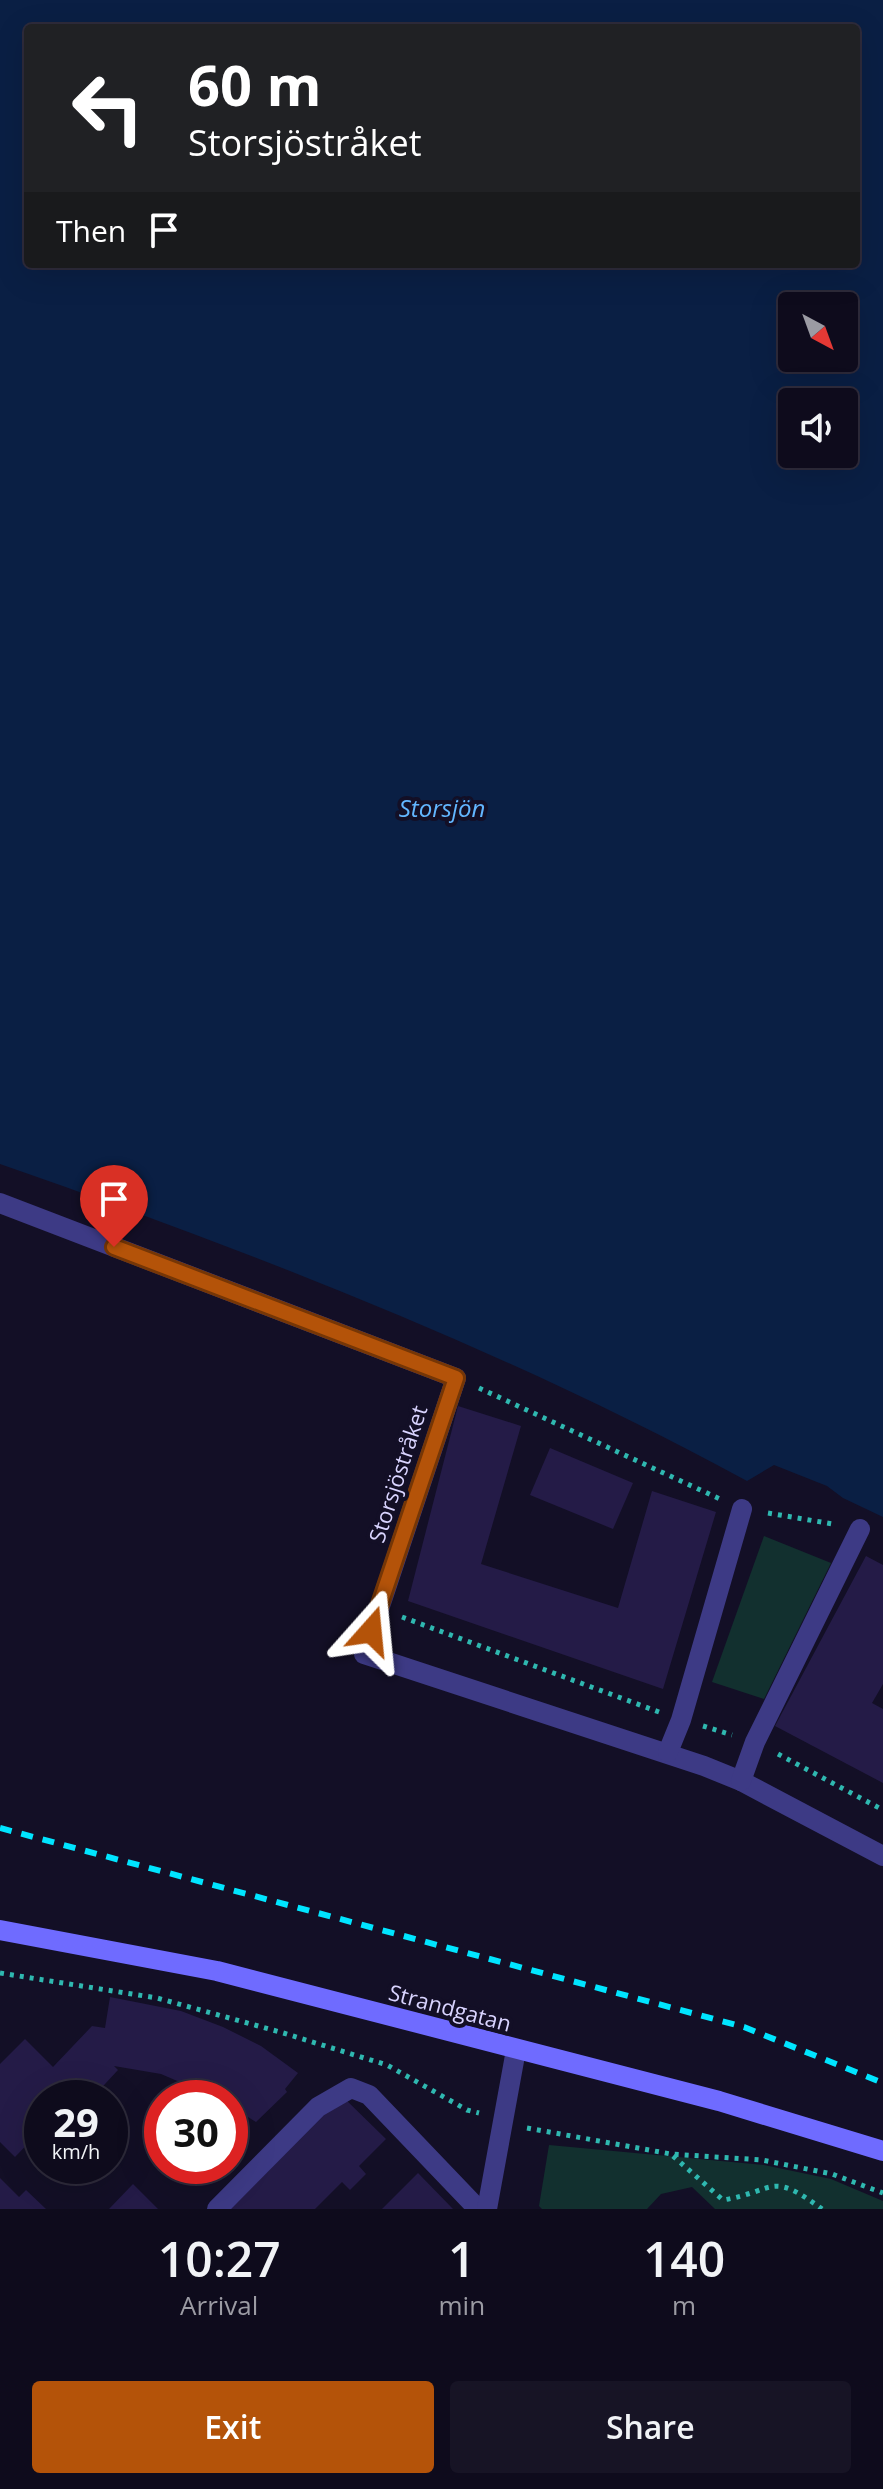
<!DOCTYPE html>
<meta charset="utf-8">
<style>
body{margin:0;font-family:"Open Sans",sans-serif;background:#171425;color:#f1f3f6;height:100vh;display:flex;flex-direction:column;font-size:30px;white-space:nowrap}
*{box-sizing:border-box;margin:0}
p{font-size:26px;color:#9b9ba3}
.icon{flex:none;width:44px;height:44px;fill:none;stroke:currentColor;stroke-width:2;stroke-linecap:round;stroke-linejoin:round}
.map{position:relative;height:2209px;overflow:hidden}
.side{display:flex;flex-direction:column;background:#0e0b1c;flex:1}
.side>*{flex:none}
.banner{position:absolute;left:24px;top:24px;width:836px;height:244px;border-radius:8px;box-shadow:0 8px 32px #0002,0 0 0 2px #2e2b3b;background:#202124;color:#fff;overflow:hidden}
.needle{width:52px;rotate:139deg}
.buttons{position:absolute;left:778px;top:292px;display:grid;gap:16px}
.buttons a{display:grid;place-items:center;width:80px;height:80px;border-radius:8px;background:#0e0b1c;box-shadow:0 8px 32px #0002,0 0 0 2px #2e2b3b;font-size:40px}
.speed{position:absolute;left:24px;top:2080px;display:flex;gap:16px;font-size:40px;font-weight:700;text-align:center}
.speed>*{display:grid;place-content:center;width:104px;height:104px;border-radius:50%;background:#0e0b1c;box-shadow:0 8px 32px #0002,0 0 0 2px #2e2b3b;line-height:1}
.speed small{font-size:20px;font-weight:400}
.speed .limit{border:12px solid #d22;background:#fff;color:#111}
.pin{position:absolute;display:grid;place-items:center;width:68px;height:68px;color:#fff;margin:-82px -34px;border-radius:50% 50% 50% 0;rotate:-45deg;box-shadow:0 0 8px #0007}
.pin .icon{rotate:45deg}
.me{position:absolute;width:88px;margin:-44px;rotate:18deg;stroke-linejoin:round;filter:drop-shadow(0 0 6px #0008)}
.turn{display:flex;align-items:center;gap:28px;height:168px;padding:0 32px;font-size:36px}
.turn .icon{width:104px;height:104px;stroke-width:2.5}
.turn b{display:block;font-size:56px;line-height:68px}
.then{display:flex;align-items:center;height:76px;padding:0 32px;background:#0003;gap:16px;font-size:30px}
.eta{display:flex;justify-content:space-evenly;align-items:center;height:136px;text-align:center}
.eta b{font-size:48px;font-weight:600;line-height:56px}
.cta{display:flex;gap:16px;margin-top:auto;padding:16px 32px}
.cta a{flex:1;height:92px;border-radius:8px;background:#b45309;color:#fff;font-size:32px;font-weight:600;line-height:92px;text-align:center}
.cta a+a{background:#171425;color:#f1f3f6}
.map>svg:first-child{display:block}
.green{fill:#12302f}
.water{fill:#0a1f44;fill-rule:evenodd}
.building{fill:#241b47}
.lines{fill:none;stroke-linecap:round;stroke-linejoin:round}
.path{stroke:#2fb8b0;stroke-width:5;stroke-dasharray:4 6;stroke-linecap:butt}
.street{stroke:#3d3a85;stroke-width:20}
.secondary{stroke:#6f6bff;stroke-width:20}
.rail{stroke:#00e5ff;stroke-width:6;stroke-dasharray:12 10;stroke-linecap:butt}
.route-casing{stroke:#753606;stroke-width:20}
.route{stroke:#b45309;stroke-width:14}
.labels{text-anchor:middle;stroke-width:8;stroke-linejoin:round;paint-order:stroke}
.street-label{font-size:22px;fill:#d9d4ff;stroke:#130f26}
.water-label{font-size:24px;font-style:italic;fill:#62b6ff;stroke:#130f26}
</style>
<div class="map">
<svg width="883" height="2209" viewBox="0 0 883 2209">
<rect width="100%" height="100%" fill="#130f26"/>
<g class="green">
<polygon points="764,1536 831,1563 764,1699 712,1682"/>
<polygon points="549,2145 764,2165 831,2179 883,2201 883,2209 715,2209 692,2187 661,2194 647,2209 542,2209 539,2206"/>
</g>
<path class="water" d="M0 0H883V1517L843 1498 827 1486 774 1465 747 1481C510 1352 255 1253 0 1164ZM28 28H856V264H28ZM792 306H844V358H792ZM792 402H844V454H792Z"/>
<g class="building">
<polygon points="458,1406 521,1426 481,1564 618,1608 652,1491 716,1512 663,1689 408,1601"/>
<polygon points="550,1448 633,1483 613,1529 530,1495"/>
<polygon points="866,1556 883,1565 883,1684 872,1703 883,1709 883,1783 775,1726"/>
<polygon points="110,1997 181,2011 223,2027 261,2046 298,2073 285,2089 287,2092 256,2122 230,2106 230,2098 217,2098 161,2074 114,2066 118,2070 92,2098 42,2098 42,2129 15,2157 0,2142 0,2064 25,2039 53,2067 92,2026 105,2028"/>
<polygon points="342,2096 386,2139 359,2166 366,2174 350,2190 342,2182 315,2209 230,2209"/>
<polygon points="418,2173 453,2209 382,2209"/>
<polygon points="0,2178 19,2197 26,2190 46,2209 0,2209"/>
<polygon points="133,2184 158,2209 109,2209"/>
</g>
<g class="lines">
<g class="path">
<polyline points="479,1388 720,1499"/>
<polyline points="768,1513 833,1524"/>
<polyline points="402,1617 659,1712"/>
<polyline points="703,1726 732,1735"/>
<polyline points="778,1754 883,1810"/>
<polyline points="0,1973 157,1998 280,2032 387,2065 467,2110 479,2113"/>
<polyline points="527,2128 671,2154 762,2160 832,2174 883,2193"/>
<path d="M673 2156 723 2200C777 2191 769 2170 822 2209"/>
</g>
<g class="street">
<polyline points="0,1203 456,1378 364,1654 704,1766 741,1781 883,1856"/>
<polyline points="668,1752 681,1720 742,1509"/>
<polyline points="741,1781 755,1742 860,1529"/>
<polyline points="217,2209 318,2107 351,2088 369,2095 478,2209"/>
<polyline points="487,2209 516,2050"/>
</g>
<polyline class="secondary" points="0,1930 217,1971 719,2101 883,2151"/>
<polyline class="rail" points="0,1828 744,2027 883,2083"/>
</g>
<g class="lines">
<defs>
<polyline id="route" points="114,1247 456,1378 371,1631"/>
</defs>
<use href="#route" class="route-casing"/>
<use href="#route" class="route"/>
</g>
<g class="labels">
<g class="street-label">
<text transform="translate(398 1474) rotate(-72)" y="8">Storsjöstråket</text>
<text transform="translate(450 2008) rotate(15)" y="8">Strandgatan</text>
</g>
<g class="water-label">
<text x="442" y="817">Storsjön</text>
</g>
</g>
</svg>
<div class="buttons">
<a><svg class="needle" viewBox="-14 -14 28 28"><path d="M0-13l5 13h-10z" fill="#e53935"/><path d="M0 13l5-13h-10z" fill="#9b9ba3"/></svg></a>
<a><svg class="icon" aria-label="sound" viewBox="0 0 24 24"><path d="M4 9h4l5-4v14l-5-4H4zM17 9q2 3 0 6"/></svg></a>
</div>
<div class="speed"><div>29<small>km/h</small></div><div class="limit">30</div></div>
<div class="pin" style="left:114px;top:1247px;background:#d93025"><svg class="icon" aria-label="arrive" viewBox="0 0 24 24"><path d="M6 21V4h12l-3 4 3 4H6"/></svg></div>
<svg class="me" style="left:371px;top:1631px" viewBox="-20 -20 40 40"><path d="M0-17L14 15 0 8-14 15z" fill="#b45309" stroke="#fff" stroke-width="4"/></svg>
<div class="banner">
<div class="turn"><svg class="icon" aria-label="left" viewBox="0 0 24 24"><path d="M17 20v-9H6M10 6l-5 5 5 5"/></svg><div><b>60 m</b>Storsjöstråket</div></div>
<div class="then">Then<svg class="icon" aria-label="arrive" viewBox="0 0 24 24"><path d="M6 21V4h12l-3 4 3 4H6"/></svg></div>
</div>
</div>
<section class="side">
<div class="eta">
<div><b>10:27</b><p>Arrival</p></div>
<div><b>1</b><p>min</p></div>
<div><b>140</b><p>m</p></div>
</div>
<div class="cta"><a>Exit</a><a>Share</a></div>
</section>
